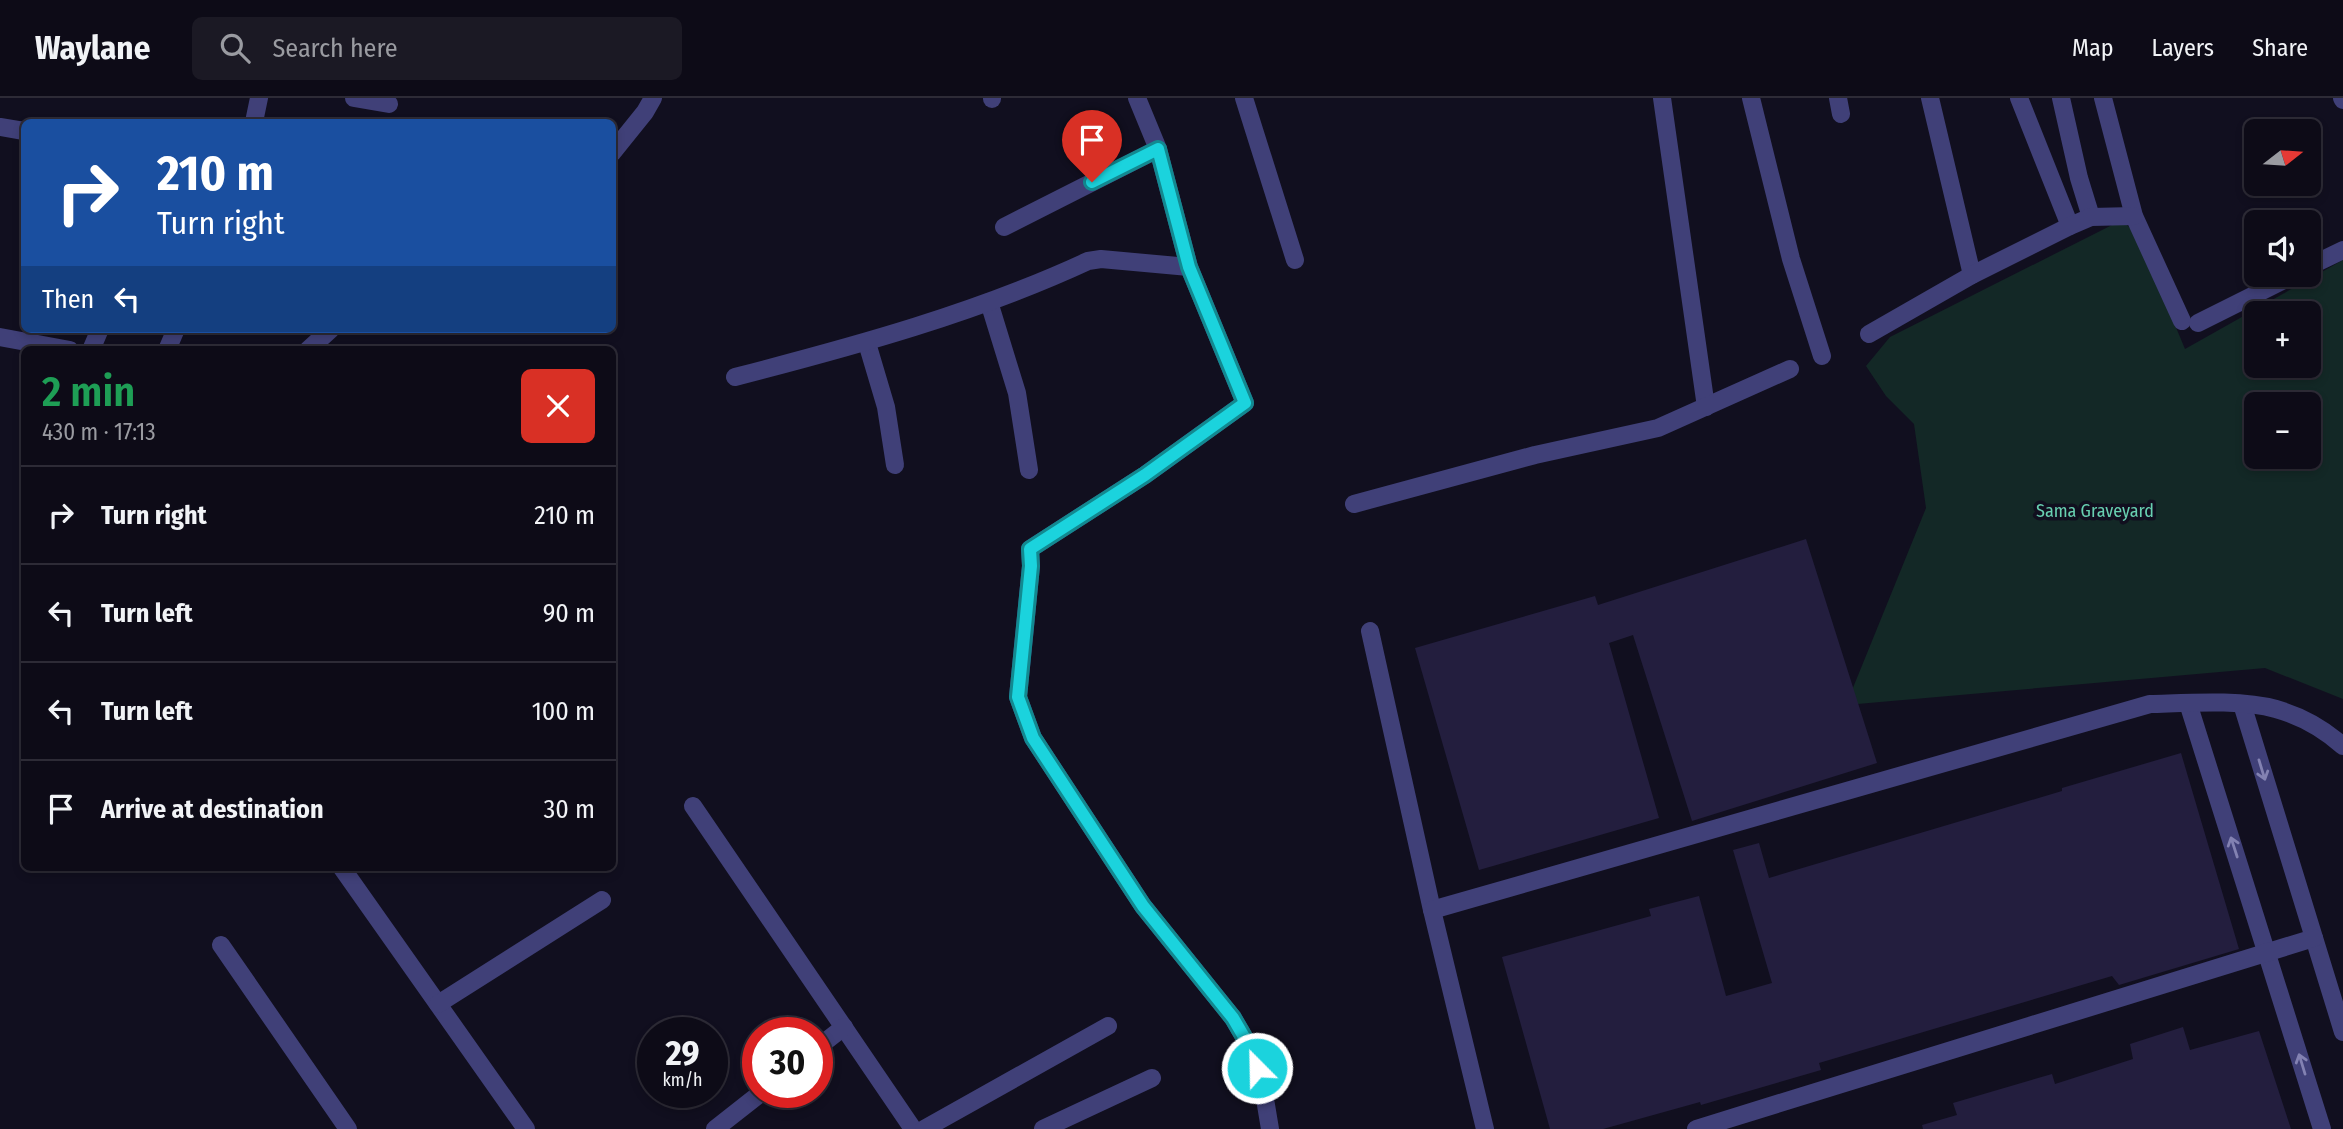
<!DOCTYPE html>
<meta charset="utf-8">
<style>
body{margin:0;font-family:"Fira Sans Condensed",sans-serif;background:#1b1924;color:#f1f3f6;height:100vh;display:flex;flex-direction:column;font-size:26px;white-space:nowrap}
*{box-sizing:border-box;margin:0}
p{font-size:23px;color:#9a9ba1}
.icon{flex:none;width:38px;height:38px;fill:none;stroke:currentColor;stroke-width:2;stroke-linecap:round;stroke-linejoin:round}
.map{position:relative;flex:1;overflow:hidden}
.sheet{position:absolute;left:21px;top:248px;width:595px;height:525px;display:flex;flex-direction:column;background:#0d0b17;border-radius:10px;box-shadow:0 4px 10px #0003,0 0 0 2px #2d2b36}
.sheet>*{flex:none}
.banner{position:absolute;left:21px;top:21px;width:595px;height:214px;border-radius:10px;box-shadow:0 4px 10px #0003,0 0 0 2px #2d2b36;background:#1a4fa0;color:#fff;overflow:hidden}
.needle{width:46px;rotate:73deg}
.fabs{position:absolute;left:2244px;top:21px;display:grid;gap:14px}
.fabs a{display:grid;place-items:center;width:77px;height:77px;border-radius:10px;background:#0d0b17;box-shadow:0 4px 10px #0003,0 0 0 2px #2d2b36;font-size:35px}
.speed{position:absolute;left:637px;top:919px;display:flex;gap:14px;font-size:35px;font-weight:700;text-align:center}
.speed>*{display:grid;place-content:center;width:91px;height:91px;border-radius:50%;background:#0d0b17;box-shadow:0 4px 10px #0003,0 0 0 2px #2d2b36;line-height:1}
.speed small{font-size:18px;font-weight:400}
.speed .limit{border:10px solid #d22;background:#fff;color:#111}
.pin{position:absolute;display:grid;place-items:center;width:60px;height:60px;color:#fff;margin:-72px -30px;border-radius:50% 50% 50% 0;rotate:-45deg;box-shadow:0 0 7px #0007}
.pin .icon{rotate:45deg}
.me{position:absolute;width:77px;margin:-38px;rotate:337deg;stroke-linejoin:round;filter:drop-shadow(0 0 5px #0008)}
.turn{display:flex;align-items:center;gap:24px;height:147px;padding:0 21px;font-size:32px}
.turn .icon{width:91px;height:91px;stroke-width:2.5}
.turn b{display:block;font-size:49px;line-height:60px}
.then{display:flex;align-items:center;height:66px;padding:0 21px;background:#0003;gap:14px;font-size:26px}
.round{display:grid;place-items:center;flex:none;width:74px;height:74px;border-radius:10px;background:#1b1924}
.headline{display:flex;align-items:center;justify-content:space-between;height:119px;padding:0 21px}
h1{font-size:42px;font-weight:600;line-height:52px;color:#1e9e55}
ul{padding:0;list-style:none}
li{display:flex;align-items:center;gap:21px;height:98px;padding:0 21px;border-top:2px solid #2d2b36}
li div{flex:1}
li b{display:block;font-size:26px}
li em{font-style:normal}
header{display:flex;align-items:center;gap:42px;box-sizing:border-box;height:98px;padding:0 35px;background:#0d0b17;border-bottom:2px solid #2d2b36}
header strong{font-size:33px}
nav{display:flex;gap:38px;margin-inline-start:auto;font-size:24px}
.search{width:490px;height:63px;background:#1b1924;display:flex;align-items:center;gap:18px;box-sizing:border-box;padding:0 24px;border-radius:10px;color:#9a9ba1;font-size:26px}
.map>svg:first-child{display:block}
.green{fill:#132826;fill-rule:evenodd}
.building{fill:#231e3e}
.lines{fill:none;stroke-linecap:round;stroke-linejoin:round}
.minor{stroke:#404078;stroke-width:18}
.oneway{stroke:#8382b2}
.route-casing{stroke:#128990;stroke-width:18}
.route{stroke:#1bd3dd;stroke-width:12}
.labels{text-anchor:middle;stroke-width:7;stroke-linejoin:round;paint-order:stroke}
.park-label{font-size:18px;fill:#68d0b1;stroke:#110f1f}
</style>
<header>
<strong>Waylane</strong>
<div class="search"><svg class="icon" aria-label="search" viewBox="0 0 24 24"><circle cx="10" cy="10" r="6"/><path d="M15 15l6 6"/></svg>Search here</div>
<nav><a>Map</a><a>Layers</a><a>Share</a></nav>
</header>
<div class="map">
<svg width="2343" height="1031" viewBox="0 0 2343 1031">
<rect width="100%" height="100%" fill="#110f1f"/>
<path class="green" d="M2118 124H2124L2138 138 2185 251 2343 162V601L2265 570 1846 607 1926 410 1914 326 1886 298 1866 268 1890 239ZM2256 215H2308V268H2256ZM2256 306H2308V359H2256Z"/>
<g class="building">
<polygon points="1806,441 1877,665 1692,723 1633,537 1609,545 1659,720 1479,772 1415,550 1595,498 1598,507"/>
<polygon points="2181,655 2239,851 2119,887 2112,878 1819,965 1821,972 1701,1007 1700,1004 1603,1031 1550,1031 1502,859 1651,818 1649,811 1699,798 1726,898 1772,885 1733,752 1759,745 1769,780 2062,693 2062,690"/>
<polygon points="2183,929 2190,952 2259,933 2291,1031 1923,1031 1922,1027 1957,1017 1953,1005 2052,976 2055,986 2133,961 2130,946"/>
</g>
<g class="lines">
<g class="minor">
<polyline points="354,0 389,6"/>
<polyline points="992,0 992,1"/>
<polyline points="1137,0 1158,51 1189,169 1245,305 1145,377 1030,451 1031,468 1018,599 1033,640 1143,808 1233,920 1251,951 1263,989 1270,1031"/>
<polyline points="1244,0 1295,162"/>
<polyline points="1662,0 1706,309"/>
<polyline points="1751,0 1791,161 1822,258"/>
<polyline points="1838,0 1841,16"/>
<polyline points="1930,0 1972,177"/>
<polyline points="2019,0 2070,128"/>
<polyline points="2061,0 2079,80 2091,119"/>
<polyline points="2103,0 2134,118 2182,223"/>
<polyline points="2342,0 2343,2"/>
<polyline points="254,24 259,0"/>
<polyline points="0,29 24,33"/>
<polyline points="612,55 645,14 653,0"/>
<polyline points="1004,129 1158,51"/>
<polyline points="2308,169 2343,152"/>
<polyline points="989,204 1017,295 1029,372"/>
<polyline points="2198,225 2294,177"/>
<polyline points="1869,236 1972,177 2070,128 2091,119 2134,118"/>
<polyline points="0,239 70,252"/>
<polyline points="867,245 886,309 895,367"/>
<polyline points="91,252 100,231"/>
<polyline points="167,252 176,231"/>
<polyline points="308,252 331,231"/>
<path d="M735 279C855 248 976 215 1088 163L1101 161 1189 169"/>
<polyline points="1354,406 1535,357 1658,330 1790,271"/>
<polyline points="1370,533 1432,812"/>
<polyline points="2188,605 2322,1031"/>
<polyline points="2242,606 2343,934"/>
<polyline points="693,708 913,1031"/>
<polyline points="342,770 526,1031"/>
<polyline points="221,847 348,1031"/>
<polyline points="438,906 602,802"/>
<polyline points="817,950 844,929"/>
<polyline points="715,1031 762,994"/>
<polyline points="924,1031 1108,928"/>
<polyline points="1043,1031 1152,980"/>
<path d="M1485 1031 1432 812 2150 606C2187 605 2241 601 2276 611 2301 618 2325 632 2343 648"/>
<polyline points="1696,1031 2314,840"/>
</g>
</g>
<defs><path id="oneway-shaft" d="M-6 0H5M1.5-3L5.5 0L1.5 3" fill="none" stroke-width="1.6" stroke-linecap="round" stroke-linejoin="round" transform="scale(1.75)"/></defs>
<g class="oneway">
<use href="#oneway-shaft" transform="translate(2262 672) rotate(73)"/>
<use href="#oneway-shaft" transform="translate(2234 749) rotate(-108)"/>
<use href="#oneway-shaft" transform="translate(2302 966) rotate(-107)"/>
</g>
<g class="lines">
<defs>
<polyline id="route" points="1092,84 1158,51 1189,169 1245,305 1145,377 1030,451 1031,468 1018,599 1033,640 1143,808 1233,920 1251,951 1257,970"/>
</defs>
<use href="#route" class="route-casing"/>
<use href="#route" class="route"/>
</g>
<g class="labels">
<g class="park-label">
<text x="2095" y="419">Sama Graveyard</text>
</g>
</g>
</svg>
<div class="fabs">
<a><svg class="needle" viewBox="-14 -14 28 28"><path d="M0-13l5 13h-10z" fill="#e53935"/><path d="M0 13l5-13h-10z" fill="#9a9ba1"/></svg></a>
<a><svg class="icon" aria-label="sound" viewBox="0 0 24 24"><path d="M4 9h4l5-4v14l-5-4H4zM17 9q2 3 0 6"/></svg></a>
<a>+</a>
<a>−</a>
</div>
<div class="speed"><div>29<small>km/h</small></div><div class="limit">30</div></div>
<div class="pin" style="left:1092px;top:84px;background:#d93025"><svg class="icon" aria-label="arrive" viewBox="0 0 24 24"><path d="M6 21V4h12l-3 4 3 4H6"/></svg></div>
<svg class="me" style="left:1257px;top:970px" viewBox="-20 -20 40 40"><circle r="17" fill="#1bd3dd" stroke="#fff" stroke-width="3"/><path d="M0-11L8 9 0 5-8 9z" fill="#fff"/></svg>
<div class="banner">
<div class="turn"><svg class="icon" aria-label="right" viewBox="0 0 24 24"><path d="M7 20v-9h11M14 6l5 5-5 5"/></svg><div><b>210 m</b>Turn right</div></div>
<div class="then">Then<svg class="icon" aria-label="left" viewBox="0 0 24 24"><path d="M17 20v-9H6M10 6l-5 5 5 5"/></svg></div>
</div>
<section class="sheet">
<div class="headline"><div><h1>2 min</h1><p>430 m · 17:13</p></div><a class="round" style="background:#d93025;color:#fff"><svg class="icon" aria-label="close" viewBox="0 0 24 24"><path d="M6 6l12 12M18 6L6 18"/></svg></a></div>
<ul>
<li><svg class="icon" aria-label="right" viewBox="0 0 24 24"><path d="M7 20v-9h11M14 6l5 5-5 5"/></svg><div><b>Turn right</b></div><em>210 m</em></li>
<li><svg class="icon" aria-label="left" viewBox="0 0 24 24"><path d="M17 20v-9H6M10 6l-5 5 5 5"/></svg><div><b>Turn left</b></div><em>90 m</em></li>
<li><svg class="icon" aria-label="left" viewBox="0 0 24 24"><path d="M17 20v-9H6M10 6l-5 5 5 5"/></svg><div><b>Turn left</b></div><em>100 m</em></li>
<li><svg class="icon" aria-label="arrive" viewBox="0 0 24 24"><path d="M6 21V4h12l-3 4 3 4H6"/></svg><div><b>Arrive at destination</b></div><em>30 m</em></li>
</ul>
</section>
</div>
